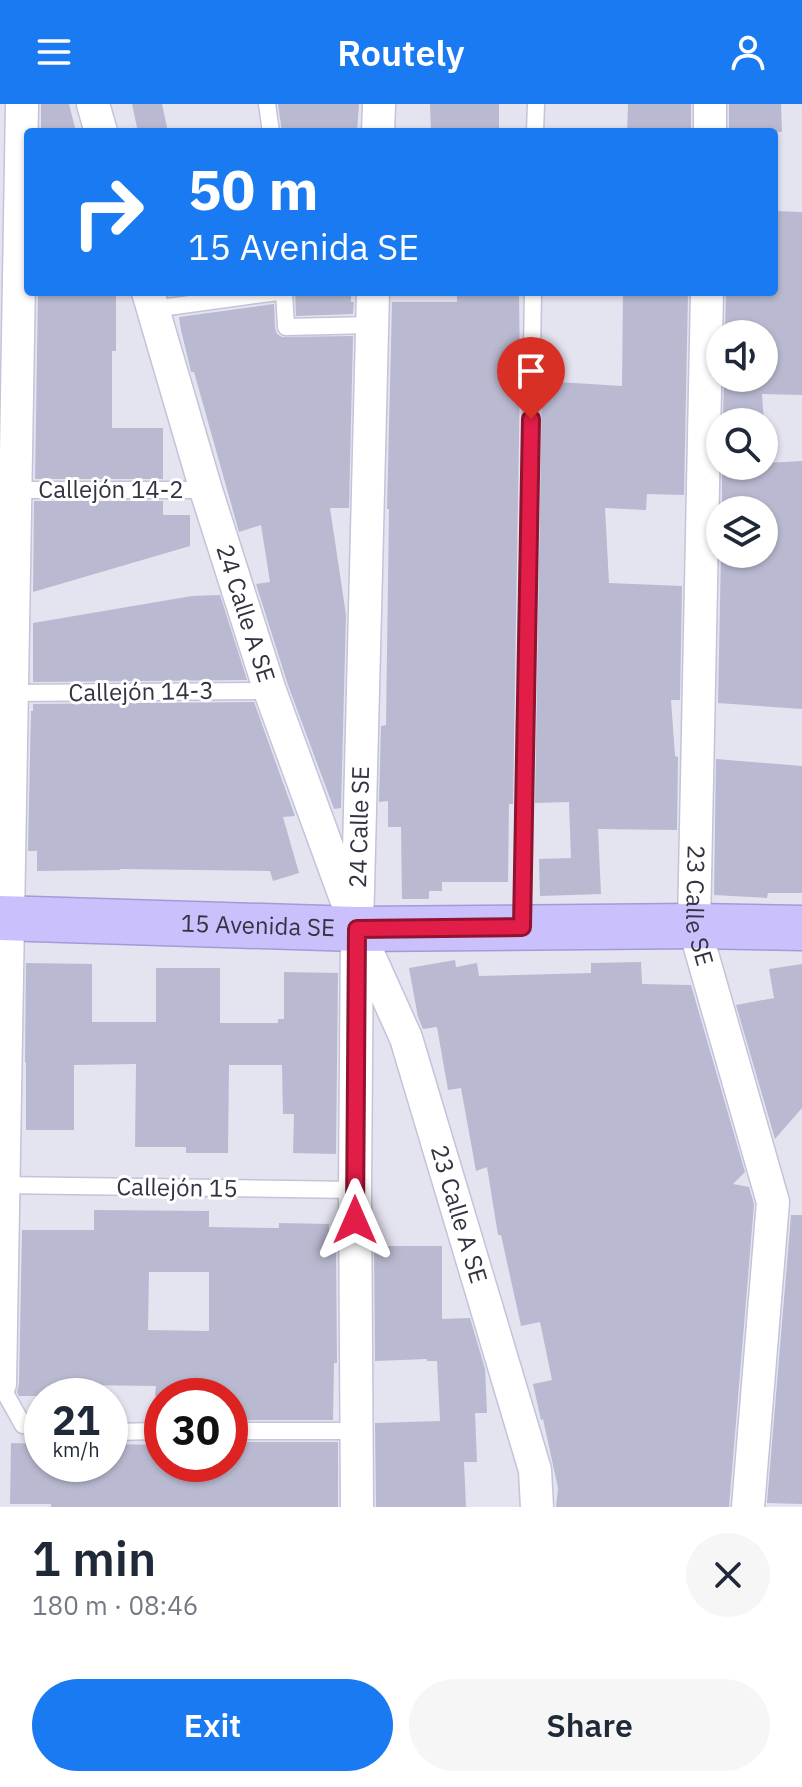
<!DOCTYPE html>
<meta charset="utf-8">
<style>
body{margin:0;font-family:"IBM Plex Sans",sans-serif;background:#f6f6f7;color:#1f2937;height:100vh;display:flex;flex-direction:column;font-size:30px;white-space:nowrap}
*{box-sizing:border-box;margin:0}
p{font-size:26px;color:#747a83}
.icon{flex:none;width:44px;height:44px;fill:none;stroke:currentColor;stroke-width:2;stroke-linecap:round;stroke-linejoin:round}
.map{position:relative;height:1403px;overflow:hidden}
.sheet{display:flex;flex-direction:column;background:#fff;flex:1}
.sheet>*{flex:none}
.hud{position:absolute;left:24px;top:24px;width:754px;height:168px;border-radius:8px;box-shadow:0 2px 6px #0004;background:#197af1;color:#fff;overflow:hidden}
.fabs{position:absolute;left:706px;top:216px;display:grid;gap:16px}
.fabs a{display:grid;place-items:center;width:72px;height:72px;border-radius:50%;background:#fff;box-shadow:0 2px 6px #0004;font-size:40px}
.speed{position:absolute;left:24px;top:1274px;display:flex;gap:16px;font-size:40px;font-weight:700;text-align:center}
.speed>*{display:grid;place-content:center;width:104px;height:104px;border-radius:50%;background:#fff;box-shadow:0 2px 6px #0004;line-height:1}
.speed small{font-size:20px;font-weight:400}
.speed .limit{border:12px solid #d22;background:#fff;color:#111}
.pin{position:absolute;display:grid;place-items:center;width:68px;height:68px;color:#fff;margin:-82px -34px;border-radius:50% 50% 50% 0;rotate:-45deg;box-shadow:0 0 8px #0007}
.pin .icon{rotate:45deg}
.me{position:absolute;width:88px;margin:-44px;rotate:0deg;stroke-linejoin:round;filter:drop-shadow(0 0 6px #0008)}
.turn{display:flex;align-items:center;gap:28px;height:168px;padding:0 32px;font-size:36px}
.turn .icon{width:104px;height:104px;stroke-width:2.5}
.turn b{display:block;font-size:56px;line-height:68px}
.round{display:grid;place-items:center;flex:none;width:84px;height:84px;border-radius:42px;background:#f6f6f7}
.summary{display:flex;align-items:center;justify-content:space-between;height:136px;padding:0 32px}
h1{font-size:48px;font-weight:600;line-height:60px}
.action{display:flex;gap:16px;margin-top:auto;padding:16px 32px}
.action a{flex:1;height:92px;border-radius:48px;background:#197af1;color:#fff;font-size:32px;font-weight:600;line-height:92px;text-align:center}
.action a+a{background:#f6f6f7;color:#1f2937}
header{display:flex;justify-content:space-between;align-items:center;height:104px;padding:0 32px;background:#197af1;color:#fff;font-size:36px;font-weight:600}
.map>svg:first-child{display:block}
.building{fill:#b9b9d1;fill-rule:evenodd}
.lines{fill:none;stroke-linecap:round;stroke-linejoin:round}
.lane-casing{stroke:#c4c3d9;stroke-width:19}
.street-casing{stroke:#c4c3d9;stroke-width:35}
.secondary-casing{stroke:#a39ad8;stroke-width:47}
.lane{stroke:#fff;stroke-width:16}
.street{stroke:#fff;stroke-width:32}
.secondary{stroke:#cac1fc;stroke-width:44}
.route-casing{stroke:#92132f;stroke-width:20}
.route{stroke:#e11d48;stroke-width:14}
.labels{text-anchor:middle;stroke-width:6;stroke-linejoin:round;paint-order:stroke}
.street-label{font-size:24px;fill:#333342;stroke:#fff}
</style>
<header><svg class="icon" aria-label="menu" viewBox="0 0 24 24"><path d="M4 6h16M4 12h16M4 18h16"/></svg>Routely<svg class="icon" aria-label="person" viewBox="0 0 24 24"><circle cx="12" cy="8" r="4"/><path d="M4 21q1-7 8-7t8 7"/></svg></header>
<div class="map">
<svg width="802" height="1403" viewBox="0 0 802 1403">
<rect width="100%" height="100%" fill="#e4e3f0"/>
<g class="building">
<polygon points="41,0 69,0 76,28 41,28"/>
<polygon points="132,0 162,0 168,28 138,28"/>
<polygon points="278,0 359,0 357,28 315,26 315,28 282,28"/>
<polygon points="430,0 499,0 499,28 431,28"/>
<polygon points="628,0 691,0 691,28 627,28"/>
<polygon points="729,0 781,0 782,28 729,28"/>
<polygon points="774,107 802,108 802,291 762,290 764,318 723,318 724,274 764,274 764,230 725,230 726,188 774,188"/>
<polygon points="38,188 116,188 116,247 112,247 112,324 163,324 163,375 35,375"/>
<polygon points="295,188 351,188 351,198 354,198 353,210 296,212"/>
<polygon points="457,188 519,188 520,275 513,700 509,700 508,778 442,778 442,787 429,787 429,795 402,795 401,723 388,723 388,697 379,698 381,622 386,621 389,405 387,405 392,198 457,198"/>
<polygon points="623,188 688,188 684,391 647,390 646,406 605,404 609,479 682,482 680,596 671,596 675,652 678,653 677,726 598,725 601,790 540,792 539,755 571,754 569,698 535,699 542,277 622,282"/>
<polygon points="274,200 275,224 277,230 282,233 353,232 349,404 330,404 346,511 341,704 334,705 288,581 256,480 270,478 261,421 239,428 194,268 191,268 189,259 181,226 179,213"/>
<polygon points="764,321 766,359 802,357 802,605 718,599 721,450 764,450 764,406 722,406 722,362 764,362"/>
<polygon points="34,397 163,397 163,411 190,411 190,442 33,488"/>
<polygon points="220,491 247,576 33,578 33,519 192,492"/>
<polygon points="254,598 295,712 283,713 299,769 273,777 270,767 120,765 120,766 37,767 37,747 28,747 31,607 33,607 33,600"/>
<polygon points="716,655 802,662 802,789 768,789 767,794 714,791"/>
<polygon points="455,856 456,863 477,859 479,872 591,869 591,859 641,858 642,880 691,881 745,1068 733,1080 749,1083 754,1100 729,1403 556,1403 558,1384 543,1315 541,1316 533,1280 552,1276 540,1218 521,1222 501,1131 498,1131 487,1063 476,1067 461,984 448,986 437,923 423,925 418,913 409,864"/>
<polygon points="26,859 92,860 92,918 156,918 156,864 220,864 220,919 278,919 278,915 284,915 284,868 338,869 336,1050 293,1049 294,1010 283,1010 282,961 229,961 228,1049 186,1049 186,1043 135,1043 136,960 74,961 74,1026 26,1026 26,958 25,958"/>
<polygon points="802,860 802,1004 775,1035 736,901 774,894 769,865"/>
<path d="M94 1106 209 1107V1123L279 1124V1119L329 1120V1142H336L337 1259H334L333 1316H230V1292H155L156 1282 83 1281V1292H19L17 1288 19 1280 22 1126H94ZM149 1168H209V1227L148 1226Z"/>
<polygon points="791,1111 802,1111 802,1400 767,1399"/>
<polygon points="374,1142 442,1142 442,1215 470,1214 485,1265 487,1309 475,1309 477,1358 464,1358 466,1403 376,1403 375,1319 440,1317 437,1257 427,1257 427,1255 375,1257"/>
<polygon points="230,1338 338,1338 338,1403 51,1403 51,1400 10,1400 11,1339 42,1340 42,1360 110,1360 110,1340 162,1341 162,1360 230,1360"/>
</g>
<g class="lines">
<defs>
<g id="lane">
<polyline points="267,0 271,28"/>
<polyline points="535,28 536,0"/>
<polyline points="284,188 286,223 372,221"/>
<polyline points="153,205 278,188"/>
<polyline points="15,386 206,386"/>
<polyline points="12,589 270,587"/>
<polyline points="522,821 533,188"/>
<polyline points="0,1081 355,1086"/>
<polyline points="0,1280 23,1321 42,1323"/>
<polyline points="230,1327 357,1327"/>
<polyline points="110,1328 162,1327"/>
</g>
<g id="street">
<polyline points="93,0 101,28"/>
<polyline points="378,28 379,0"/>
<polyline points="710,28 710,0"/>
<path id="s1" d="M148 188 206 386 270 587 357 825 406 934 535 1366 537 1403"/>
<path id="s2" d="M707 188 694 822 773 1098 748 1403"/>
<polyline points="0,1280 22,0"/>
<path id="s3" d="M357 1403 355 1086 357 825 373 188"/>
</g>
<g id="secondary">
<path id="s4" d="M0 814 357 825 694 822 802 824"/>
</g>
</defs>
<use href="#lane" class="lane-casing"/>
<use href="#street" class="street-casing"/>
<use href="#secondary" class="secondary-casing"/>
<use href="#lane" class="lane"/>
<use href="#street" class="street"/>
<use href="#secondary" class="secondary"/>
</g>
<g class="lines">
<defs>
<polyline id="route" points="355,1116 357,825 522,823 531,315"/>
</defs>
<use href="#route" class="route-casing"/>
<use href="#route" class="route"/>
</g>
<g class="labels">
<g class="street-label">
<text x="111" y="394">Callejón 14-2</text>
<text dy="8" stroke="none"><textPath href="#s1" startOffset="336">24 Calle A SE</textPath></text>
<text transform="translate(141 588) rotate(-1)" y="8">Callejón 14-3</text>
<text dy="8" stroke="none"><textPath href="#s3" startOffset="680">24 Calle SE</textPath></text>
<text dy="8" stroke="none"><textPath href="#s2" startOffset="614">23 Calle SE</textPath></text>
<text dy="8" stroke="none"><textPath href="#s4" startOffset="258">15 Avenida SE</textPath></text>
<text transform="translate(177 1084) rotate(1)" y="8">Callejón 15</text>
<text dy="8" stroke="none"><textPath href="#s1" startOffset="974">23 Calle A SE</textPath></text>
</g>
</g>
</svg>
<div class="fabs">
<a><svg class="icon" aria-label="sound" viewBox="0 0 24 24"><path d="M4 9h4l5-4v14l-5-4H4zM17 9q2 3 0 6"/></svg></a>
<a><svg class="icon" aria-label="search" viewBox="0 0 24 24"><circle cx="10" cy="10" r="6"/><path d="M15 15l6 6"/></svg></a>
<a><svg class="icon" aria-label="layers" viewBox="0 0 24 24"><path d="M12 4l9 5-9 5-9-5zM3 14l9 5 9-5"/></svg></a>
</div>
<div class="speed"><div>21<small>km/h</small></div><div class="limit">30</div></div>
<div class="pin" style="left:531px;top:315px;background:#d93025"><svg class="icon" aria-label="arrive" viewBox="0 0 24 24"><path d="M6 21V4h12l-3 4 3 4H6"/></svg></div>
<svg class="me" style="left:355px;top:1116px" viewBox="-20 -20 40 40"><path d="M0-17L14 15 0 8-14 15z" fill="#e11d48" stroke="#fff" stroke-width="4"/></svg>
<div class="hud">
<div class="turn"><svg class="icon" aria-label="right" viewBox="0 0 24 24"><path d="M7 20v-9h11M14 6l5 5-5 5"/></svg><div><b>50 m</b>15 Avenida SE</div></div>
</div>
</div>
<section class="sheet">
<div class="summary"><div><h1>1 min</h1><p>180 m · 08:46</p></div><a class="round"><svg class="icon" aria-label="close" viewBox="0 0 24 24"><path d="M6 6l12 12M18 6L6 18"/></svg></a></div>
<div class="action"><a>Exit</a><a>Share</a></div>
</section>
